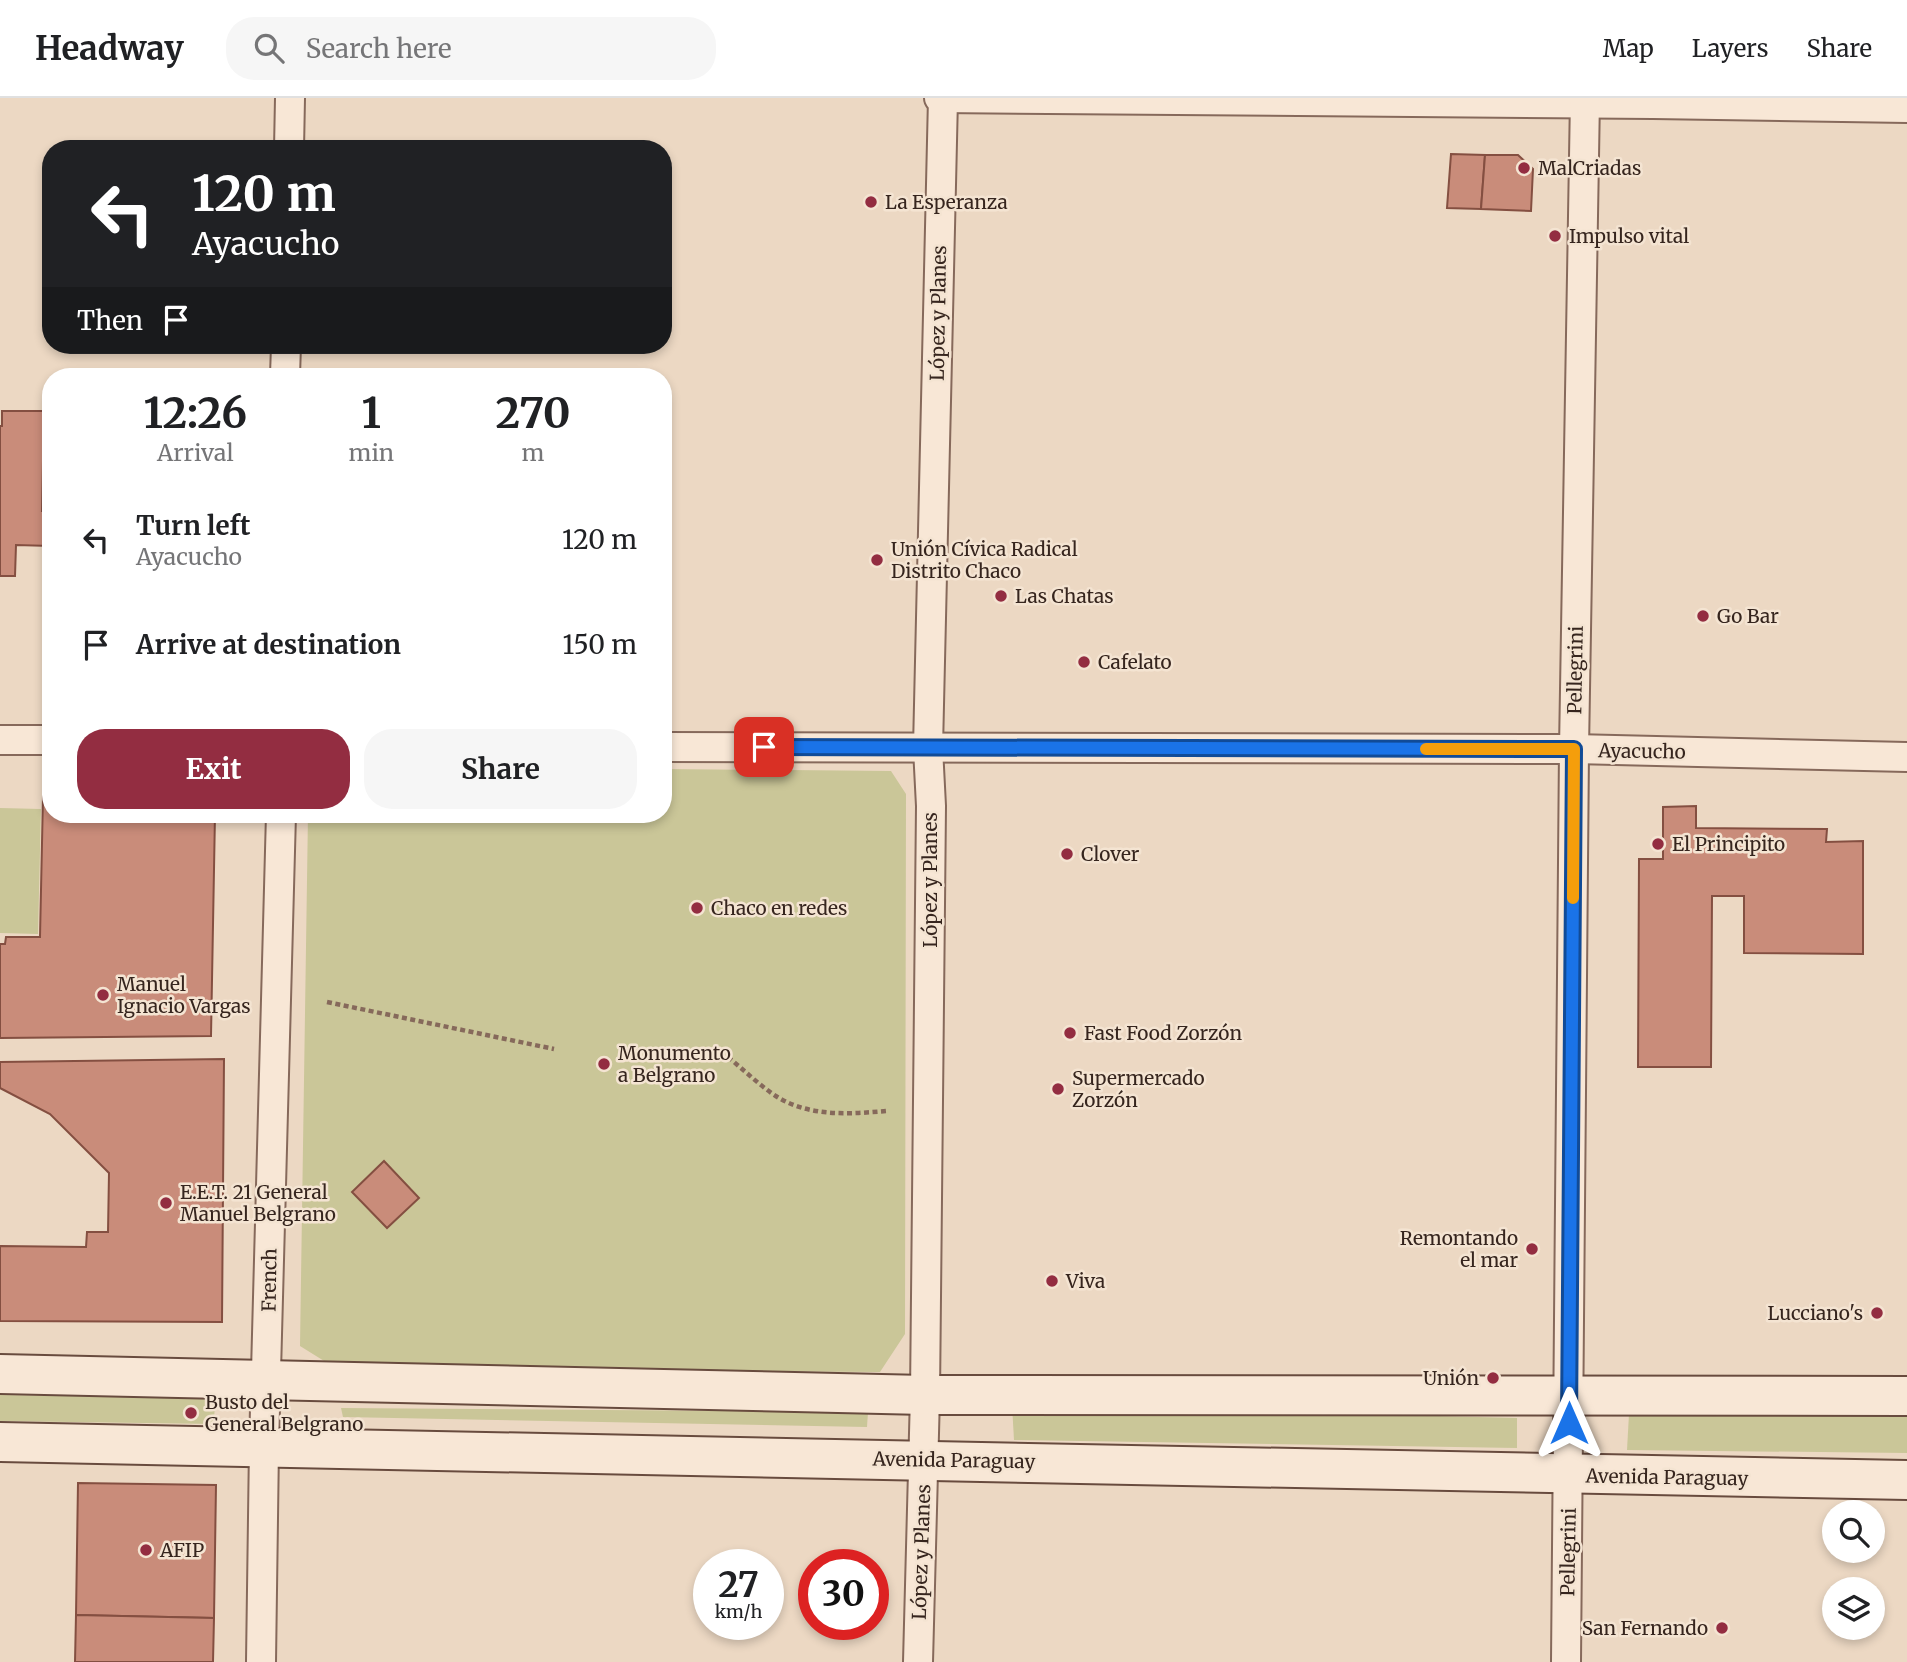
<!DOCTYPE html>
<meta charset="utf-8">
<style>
body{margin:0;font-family:Merriweather,serif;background:#f6f6f6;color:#202124;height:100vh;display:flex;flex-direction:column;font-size:26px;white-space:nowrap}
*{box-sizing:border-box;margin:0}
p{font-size:23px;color:#757577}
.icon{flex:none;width:38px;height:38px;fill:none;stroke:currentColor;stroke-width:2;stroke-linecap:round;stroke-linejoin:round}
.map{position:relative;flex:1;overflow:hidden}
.details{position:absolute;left:42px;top:270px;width:630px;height:455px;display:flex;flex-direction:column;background:#fff;border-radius:28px;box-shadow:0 4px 10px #0003}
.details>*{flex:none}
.top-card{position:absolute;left:42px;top:42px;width:630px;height:214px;border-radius:28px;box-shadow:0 4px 10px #0003;background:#202124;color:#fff;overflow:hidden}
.tools{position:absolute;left:1822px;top:1402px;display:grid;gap:14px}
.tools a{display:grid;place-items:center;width:63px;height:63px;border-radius:50%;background:#fff;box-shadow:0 4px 10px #0003;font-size:35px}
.speed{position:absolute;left:693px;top:1451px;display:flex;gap:14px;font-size:35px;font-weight:700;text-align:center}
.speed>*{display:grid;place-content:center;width:91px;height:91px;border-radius:50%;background:#fff;box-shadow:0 4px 10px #0003;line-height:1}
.speed small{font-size:18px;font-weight:400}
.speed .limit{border:10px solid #d22;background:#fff;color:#111}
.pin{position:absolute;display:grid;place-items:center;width:60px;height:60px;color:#fff;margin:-30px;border-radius:14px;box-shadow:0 4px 10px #0006}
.me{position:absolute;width:77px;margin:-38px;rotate:0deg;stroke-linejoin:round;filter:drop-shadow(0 0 5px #0008)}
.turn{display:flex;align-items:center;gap:24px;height:147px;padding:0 35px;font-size:32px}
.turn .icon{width:91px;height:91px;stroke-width:2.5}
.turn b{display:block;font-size:49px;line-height:60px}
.then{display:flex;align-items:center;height:66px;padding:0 35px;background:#0003;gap:14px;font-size:26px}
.eta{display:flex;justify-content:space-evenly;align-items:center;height:119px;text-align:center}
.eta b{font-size:42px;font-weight:700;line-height:49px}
.button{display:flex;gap:14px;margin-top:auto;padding:14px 35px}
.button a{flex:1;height:80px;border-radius:28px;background:#932d41;color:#fff;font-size:28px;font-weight:700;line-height:80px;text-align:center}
.button a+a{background:#f6f6f6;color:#202124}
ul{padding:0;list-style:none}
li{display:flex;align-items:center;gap:21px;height:105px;padding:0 35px}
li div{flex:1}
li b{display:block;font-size:26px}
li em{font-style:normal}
header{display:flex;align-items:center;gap:42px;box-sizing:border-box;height:98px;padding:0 35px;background:#fff;border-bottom:2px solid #e0e0e0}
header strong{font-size:33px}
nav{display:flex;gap:38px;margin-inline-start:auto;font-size:24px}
.search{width:490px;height:63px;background:#f6f6f6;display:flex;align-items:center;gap:18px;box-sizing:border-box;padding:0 24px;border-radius:28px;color:#757577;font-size:26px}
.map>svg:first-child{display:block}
.green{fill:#cac698}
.building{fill:#c98c7a;stroke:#844f41;stroke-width:2}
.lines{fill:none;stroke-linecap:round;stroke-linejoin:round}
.minor-casing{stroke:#86695b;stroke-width:32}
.secondary-casing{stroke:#684b3e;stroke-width:42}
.path{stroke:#86695b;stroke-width:4.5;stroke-dasharray:5 3.5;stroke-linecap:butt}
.minor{stroke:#f8e7d6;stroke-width:28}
.secondary{stroke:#f8e7d6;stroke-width:38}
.route-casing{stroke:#114b97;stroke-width:18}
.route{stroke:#1a73e8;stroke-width:12}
.slow{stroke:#f59e0b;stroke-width:12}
.poi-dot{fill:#932d41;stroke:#f4e4d2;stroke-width:2.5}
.labels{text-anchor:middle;stroke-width:5;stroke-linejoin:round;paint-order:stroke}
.poi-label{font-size:19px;fill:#36251e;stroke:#f4e4d2;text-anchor:start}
.street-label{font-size:19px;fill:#36251e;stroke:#f4e4d2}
</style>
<header>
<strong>Headway</strong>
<div class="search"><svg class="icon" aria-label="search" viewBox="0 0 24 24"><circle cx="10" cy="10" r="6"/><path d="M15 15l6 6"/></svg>Search here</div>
<nav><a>Map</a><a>Layers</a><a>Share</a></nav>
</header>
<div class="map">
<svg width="1907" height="1564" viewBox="0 0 1907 1564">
<rect width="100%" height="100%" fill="#ecd8c3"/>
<g class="green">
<polygon points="663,671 891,673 906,696 905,1236 880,1274 337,1271 300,1248 308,716 663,716"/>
<polygon points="0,710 41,711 38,836 0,835"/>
<polygon points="0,1297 215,1299 214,1326 0,1323"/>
<polygon points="1012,1307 1517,1320 1517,1350 1014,1342"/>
<polygon points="341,1310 868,1314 867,1329 343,1319"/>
<polygon points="1629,1316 1907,1317 1907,1355 1627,1352"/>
</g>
<g class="building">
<polygon points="1451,56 1485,57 1481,111 1447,110"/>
<polygon points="1485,57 1518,57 1533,71 1531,113 1481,111"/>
<polygon points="2,313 44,313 42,413 51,413 51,448 16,447 15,478 0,478 0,328 2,328"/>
<polygon points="43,698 51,698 51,716 215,716 211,938 0,940 0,846 5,846 6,839 40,839"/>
<polygon points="1696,708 1696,730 1827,731 1826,744 1863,743 1863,856 1744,855 1744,798 1712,798 1711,969 1638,969 1639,761 1663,761 1663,709"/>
<polygon points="224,961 222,1224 0,1223 0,1148 86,1149 87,1134 108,1134 109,1075 50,1016 0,990 0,964"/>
<polygon points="384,1063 419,1100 387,1130 352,1094"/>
<polygon points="78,1385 216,1387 214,1520 76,1517"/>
<polygon points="76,1517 214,1520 213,1564 75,1564"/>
</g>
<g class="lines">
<defs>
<g id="minor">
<polyline points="939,0 1653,6 1907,10"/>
<polyline points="289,51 290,0"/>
<polyline points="285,278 286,247"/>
<polyline points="0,642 51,642"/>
<polyline points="663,649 1574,651 1907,659"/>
<polyline points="261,1564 264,1348 281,716"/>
<polyline points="918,1564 925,1297 931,708 928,650 943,0"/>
<polyline points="1566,1564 1574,651 1585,0"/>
</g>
<g id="secondary">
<polyline points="0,1276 925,1297 1907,1298"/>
<path d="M0 1344C636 1353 1271 1374 1907 1382"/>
</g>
</defs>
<use href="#minor" class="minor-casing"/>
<use href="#secondary" class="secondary-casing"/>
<g class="path">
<polyline points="327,904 554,951"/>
<path d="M728 959C744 972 761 989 779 1000 812 1019 850 1016 886 1013"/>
</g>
<use href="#minor" class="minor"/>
<use href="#secondary" class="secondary"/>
</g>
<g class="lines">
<defs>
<polyline id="route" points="764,649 1574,651 1569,1325"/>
</defs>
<use href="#route" class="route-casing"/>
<use href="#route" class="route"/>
<polyline class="slow" points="1426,651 1574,651 1573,800"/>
</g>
<g class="poi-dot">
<circle cx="1524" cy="70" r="7"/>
<circle cx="871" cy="104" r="7"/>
<circle cx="1555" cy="138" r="7"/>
<circle cx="877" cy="462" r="7"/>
<circle cx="1001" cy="498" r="7"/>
<circle cx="1703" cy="518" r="7"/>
<circle cx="1084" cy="564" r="7"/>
<circle cx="1658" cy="746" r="7"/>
<circle cx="1067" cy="756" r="7"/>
<circle cx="697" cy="810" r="7"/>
<circle cx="103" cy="897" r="7"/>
<circle cx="1070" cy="935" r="7"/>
<circle cx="604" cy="966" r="7"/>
<circle cx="1058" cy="991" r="7"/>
<circle cx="166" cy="1105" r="7"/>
<circle cx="1532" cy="1151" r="7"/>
<circle cx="1052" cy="1183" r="7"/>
<circle cx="1877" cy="1215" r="7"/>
<circle cx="1493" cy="1280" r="7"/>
<circle cx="191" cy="1315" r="7"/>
<circle cx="146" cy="1452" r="7"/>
<circle cx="1722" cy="1530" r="7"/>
</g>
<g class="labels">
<g class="poi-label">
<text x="1538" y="77">MalCriadas</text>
<text x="885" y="111">La Esperanza</text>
<text x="1569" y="145">Impulso vital</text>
<text x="891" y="458">Unión Cívica Radical<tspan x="891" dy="22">Distrito Chaco</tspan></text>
<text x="1015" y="505">Las Chatas</text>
<text x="1717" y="525">Go Bar</text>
<text x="1098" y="571">Cafelato</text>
<text x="1672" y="753">El Principito</text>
<text x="1081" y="763">Clover</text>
<text x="711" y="817">Chaco en redes</text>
<text x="117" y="893">Manuel<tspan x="117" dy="22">Ignacio Vargas</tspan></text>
<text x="1084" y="942">Fast Food Zorzón</text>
<text x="618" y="962">Monumento<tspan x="618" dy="22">a Belgrano</tspan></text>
<text x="1072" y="987">Supermercado<tspan x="1072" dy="22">Zorzón</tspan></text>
<text x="180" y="1101">E.E.T. 21 General<tspan x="180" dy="22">Manuel Belgrano</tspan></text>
<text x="1518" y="1147" text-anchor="end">Remontando<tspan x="1518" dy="22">el mar</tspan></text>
<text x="1066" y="1190">Viva</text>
<text x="1863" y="1222" text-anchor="end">Lucciano's</text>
<text x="1479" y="1287" text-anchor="end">Unión</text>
<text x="205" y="1311">Busto del<tspan x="205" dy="22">General Belgrano</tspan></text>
<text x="160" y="1459">AFIP</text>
<text x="1708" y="1537" text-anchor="end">San Fernando</text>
</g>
<g class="street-label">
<text transform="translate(938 215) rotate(-89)" y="7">López y Planes</text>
<text transform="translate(1575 572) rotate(-89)" y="7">Pellegrini</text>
<text transform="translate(1642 653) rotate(1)" y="7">Ayacucho</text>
<text transform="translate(930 782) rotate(-90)" y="7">López y Planes</text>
<text transform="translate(269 1182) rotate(-89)" y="7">French</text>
<text transform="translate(954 1362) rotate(1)" y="7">Avenida Paraguay</text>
<text transform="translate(1667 1379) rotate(1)" y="7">Avenida Paraguay</text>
<text transform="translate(921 1454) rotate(-88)" y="7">López y Planes</text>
<text transform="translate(1568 1454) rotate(-89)" y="7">Pellegrini</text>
</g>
</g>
</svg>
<div class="tools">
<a><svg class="icon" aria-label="search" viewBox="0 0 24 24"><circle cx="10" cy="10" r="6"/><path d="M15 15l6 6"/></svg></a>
<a><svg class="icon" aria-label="layers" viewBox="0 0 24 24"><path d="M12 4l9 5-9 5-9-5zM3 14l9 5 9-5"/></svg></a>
</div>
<div class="speed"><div>27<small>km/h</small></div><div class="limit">30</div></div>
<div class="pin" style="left:764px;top:649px;background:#d93025"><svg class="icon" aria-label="arrive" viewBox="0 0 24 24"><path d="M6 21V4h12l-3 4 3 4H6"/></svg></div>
<svg class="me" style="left:1569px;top:1325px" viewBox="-20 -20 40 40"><path d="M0-17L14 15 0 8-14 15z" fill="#1a73e8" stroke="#fff" stroke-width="4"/></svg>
<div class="top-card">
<div class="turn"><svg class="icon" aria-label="left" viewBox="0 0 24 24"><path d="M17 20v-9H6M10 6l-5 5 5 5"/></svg><div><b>120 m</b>Ayacucho</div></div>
<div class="then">Then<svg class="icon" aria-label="arrive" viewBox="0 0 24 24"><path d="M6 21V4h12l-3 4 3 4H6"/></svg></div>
</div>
<section class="details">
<div class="eta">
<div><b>12:26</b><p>Arrival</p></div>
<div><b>1</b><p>min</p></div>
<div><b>270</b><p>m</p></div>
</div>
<ul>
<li><svg class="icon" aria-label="left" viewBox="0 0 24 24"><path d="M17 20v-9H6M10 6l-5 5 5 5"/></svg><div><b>Turn left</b><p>Ayacucho</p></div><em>120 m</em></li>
<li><svg class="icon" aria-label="arrive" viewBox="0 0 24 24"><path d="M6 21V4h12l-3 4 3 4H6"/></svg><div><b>Arrive at destination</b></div><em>150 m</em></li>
</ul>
<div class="button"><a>Exit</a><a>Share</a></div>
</section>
</div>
